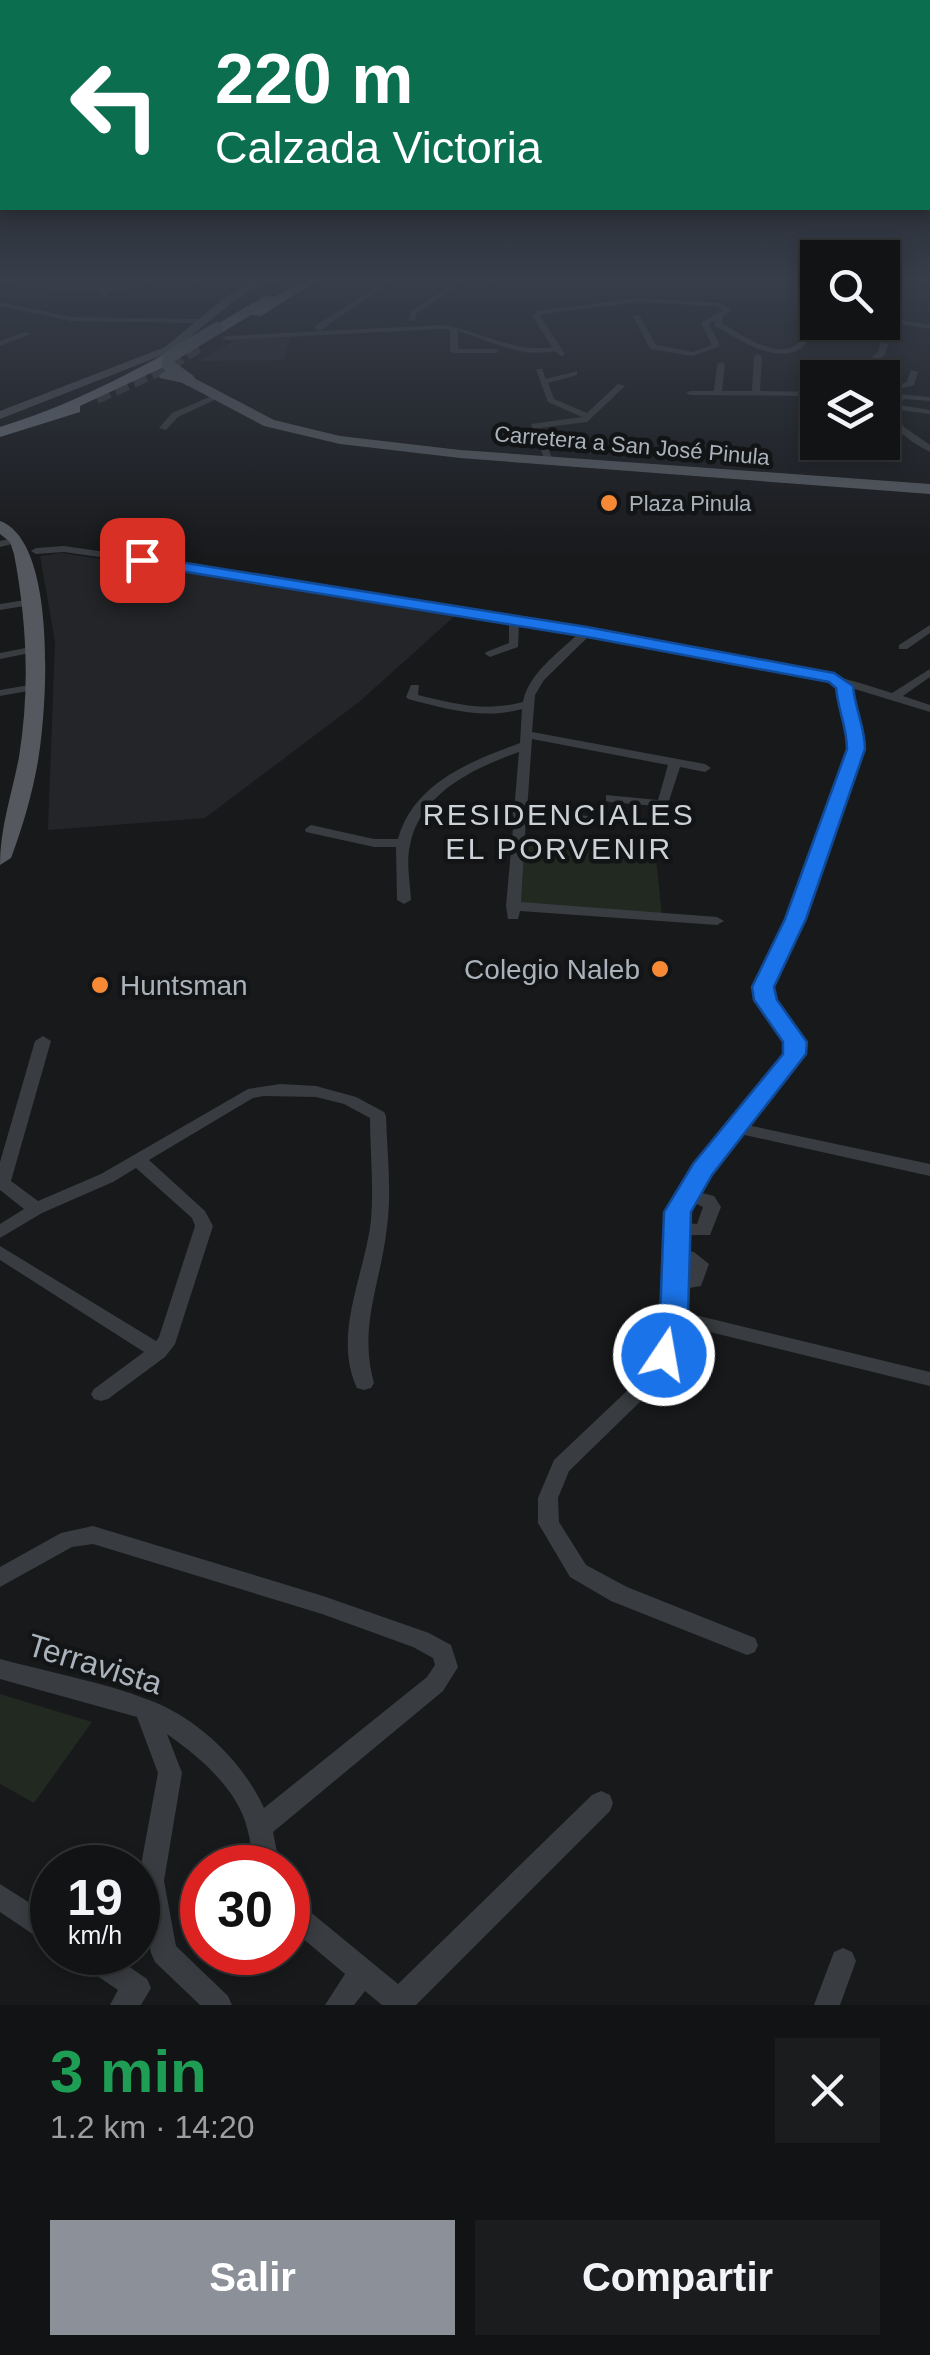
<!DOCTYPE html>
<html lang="es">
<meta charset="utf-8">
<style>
body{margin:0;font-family:Helvetica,sans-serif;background:#1b1c1d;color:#f1f3f6;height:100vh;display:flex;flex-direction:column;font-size:38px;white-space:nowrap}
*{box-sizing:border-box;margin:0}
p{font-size:32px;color:#9c9ea0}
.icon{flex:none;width:55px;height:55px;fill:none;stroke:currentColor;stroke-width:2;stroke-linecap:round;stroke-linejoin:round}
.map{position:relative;height:2005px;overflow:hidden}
.sheet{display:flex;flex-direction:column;background:#121314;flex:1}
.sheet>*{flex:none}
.banner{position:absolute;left:0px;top:0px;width:930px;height:210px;box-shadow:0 5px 15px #0003,0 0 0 2px #313234;background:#0b6e4f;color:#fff;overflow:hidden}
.fabs{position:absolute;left:800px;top:240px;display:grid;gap:20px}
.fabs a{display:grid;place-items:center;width:100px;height:100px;border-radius:0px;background:#121314;box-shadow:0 5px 15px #0003,0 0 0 2px #313234;font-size:50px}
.speed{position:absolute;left:30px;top:1845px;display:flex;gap:20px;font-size:50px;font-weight:700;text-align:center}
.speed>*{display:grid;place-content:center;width:130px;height:130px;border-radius:50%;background:#121314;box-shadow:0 5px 15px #0003,0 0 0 2px #313234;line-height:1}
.speed small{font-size:25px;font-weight:400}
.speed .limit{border:15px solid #d22;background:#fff;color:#111}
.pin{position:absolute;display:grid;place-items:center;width:85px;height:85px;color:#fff;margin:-42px;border-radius:20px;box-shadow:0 5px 15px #0006}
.me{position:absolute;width:110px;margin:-55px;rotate:12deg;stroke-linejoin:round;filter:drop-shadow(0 0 8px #0008)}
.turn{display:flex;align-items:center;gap:35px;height:210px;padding:0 50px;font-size:45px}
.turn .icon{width:130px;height:130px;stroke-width:2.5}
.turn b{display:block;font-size:70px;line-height:85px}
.round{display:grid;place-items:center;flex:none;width:105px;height:105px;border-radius:0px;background:#1b1c1d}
.headline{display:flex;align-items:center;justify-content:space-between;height:170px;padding:0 50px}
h1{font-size:60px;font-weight:800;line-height:75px;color:#1e9e55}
.button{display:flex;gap:20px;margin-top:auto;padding:20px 50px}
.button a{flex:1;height:115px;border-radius:0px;background:#8c9099;color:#fff;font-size:40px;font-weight:800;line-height:115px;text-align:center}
.button a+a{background:#1b1c1d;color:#f1f3f6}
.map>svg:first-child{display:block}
.built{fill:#242528}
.green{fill:#212920}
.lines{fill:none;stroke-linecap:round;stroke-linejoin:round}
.highway-tunnel{stroke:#35383b;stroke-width:14;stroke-dasharray:14 6;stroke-linecap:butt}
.street{fill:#393c40;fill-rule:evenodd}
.secondary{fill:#474b50;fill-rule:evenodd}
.primary{fill:#55595f;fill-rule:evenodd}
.highway{fill:#656b71;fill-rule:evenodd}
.primary-bridge{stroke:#55595f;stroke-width:12}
.route{fill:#1a73e8;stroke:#114b97;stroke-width:2.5}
.poi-dot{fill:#f68935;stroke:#131416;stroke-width:4}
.labels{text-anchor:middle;stroke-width:9;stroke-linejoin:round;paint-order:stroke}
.far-street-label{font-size:22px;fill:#aab3bb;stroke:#131416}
.far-poi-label{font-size:22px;fill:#aab3bb;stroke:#131416;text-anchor:start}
.poi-label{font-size:28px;fill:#aab3bb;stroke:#131416;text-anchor:end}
.neighbourhood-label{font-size:30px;letter-spacing:2.5px;fill:#ccd1d6;stroke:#131416}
.near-street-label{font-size:32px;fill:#aab3bb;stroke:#131416}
</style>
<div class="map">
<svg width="930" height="2005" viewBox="0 0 930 2005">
<rect width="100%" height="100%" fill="#18191b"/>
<g class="built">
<polygon points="290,335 285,360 199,361 237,339"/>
<polygon points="61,553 248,581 457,614 359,702 205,818 48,830 55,642 40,556"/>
</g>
<g class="green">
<polygon points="517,839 655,849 662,916 513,906"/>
<polygon points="0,1694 92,1722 34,1803 0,1784"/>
</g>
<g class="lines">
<polyline class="highway-tunnel" points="96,397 167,366 198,346"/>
<g class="street">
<path d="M145 279H153L137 287 106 292 108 295 105 297 98 292 1 284 4 282C46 285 106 297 145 279Z"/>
<polygon points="190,279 198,279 185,286 180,285"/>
<polygon points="242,279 259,279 297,285 294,287"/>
<polygon points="387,279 394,279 321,330 315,330 315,326"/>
<polygon points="458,279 465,279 416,314 415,321 409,321 411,312"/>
<polygon points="484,279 539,284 542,286 539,288 490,285"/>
<polygon points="921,279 930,279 930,284"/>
<path d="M639 298 720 303 731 310 723 316 722 323C740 334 775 359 796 345 803 340 805 332 809 325L829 322C824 325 818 325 814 329 807 335 809 344 800 349 774 364 738 339 715 326V320L709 324 720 346 693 356 650 349 633 316 639 315 656 345 693 352 712 345 701 323 723 310 716 306 639 302 541 314 540 316 565 354 561 356 555 351C519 358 491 341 458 331V349H495L499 351 495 353H454L450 351V330L442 329 226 340 222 338 226 336 442 325C479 330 514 354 552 347L532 316 537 311Z"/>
<polygon points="0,302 71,317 201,319 205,321 201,323 71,321 0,306"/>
<polygon points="882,317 930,325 930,329 882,321"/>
<polygon points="24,332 31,334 0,346 0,341"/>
<polygon points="881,342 888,344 885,355 867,369 872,378 864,378 862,373 825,373 821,371 825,369 860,369 878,352"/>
<polygon points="758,354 762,356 760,391 818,392 818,396 690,395 686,393 690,391 714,391 717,364 721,362 725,364 722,391 752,391 754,356"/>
<polygon points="536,369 542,369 546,379 577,371 577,375 548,383 554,399 587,413 618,384 625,386 587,422 539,428 545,441 584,440 588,443 584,446 547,446 552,458 548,461 544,458 531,424 582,417 548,402"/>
<polygon points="911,370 918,372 914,385 883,394 883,390 907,382"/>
<path d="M899 394 930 397V401L904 399 899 405 930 410V414L892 409 904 427 930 445V452C909 441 882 423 882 397L891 406Z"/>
<polygon points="214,395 221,397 178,417 166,430 159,428 172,413"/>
<polygon points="9,539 12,540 12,544 0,547 0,541"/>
<path d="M64 546C232 570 399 597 566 626 675 645 788 658 892 693L930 669V677L903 696 930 705V712L848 687 853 693 862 749 802 919 770 987 772 1000 803 1042 802 1055 747 1125 930 1164V1176L740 1134 709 1174 698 1192 714 1196 721 1207 710 1235H686L685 1250 694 1252 709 1264 701 1286 684 1289 683 1312 930 1372V1386L681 1325 673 1355 644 1398 569 1471 558 1498 559 1522 586 1565 627 1587 755 1638 758 1645 755 1652 747 1655 611 1601 570 1577 538 1523V1498L554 1460 630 1388 654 1353 665 1317 667 1262 664 1257C668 1250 671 1236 666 1228L669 1212 696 1167 786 1054 787 1042 758 1000 756 987 788 919 850 749 841 694 832 682 777 669 589 636 544 680 535 695 532 732 705 764 711 768 705 772 680 767 667 807 610 802 606 801V795L658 800 668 765 532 739 527 811 601 817 607 821 601 825 526 819 521 902 717 917 724 921 717 925 520 911 518 919H508L506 906 514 817 512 814 514 811 519 752C474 768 420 793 410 845 406 863 410 882 411 900L404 904 397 900 396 847H374L306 832 305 829 311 825 374 839H398C413 784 470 761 520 743L522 709C483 720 447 709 408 699L406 697 411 685H419L418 695C454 704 486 712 523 702 528 674 558 653 578 634L519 624 518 647 490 657 485 654 486 652 509 643V622L177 568 64 552 36 554 31 551 36 548ZM692 1202 703 1207 697 1224 686 1223 687 1212ZM685 1263 690 1266 688 1276H685Z"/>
<polygon points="32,599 36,600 36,604 0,610 0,604"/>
<polygon points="930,625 930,633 907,649 899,649 899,645"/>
<polygon points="36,646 40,647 40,651 0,659 0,653"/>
<polygon points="35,684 41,687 39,689 0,696 0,690"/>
<path d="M43 1036 51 1041 11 1181 38 1201 101 1174 248 1089 280 1084 316 1086 356 1097 384 1112 386 1116C387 1153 392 1190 387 1227 381 1283 358 1326 374 1383L371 1388 364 1390 357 1388C332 1334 365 1275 371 1220 374 1186 370 1152 370 1118L344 1104 316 1097 264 1096 253 1098 149 1160 205 1211 213 1226 175 1344 165 1357 108 1399 101 1401 94 1399 91 1394 94 1389 144 1352 0 1260V1246L156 1341 159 1337 195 1226 192 1218 136 1168 113 1182 42 1213 0 1238V1224L24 1209 0 1190V1162L35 1041Z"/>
<path d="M93 1526 323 1596 429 1633 451 1645 458 1667 443 1691 273 1832 280 1868H255C252 1852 250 1836 245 1821 232 1784 198 1756 167 1734L182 1773 164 1881 176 1946 228 1996 232 2005H200L155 1962 151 1953 138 1881 158 1773 137 1717 0 1679V1659C48 1672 103 1682 149 1700 198 1718 243 1762 264 1808L427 1677 435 1665 433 1658 413 1647 322 1614 93 1544 72 1547 0 1587V1567L61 1533Z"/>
<polygon points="601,1791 610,1795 613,1803 610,1811 416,2005 382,2005 365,1991 354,2005 325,2005 345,1974 288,1926 288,1897 297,1901 398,1984 592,1795"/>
<polygon points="0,1884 52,1917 52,1945 43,1941 0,1912"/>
<polygon points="843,1948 852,1952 856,1961 840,2005 814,2005 834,1952"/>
<polygon points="71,1952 108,1952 147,1979 151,1988 141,2005 110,2005 118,1990 75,1961"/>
</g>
<polygon class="secondary" points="259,279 271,279 235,300 173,351 0,419 0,411 165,347 227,296"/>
<g class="primary">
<polygon points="165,371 192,377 274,420 340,436 460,450 930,484 930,494 460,458 340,444 264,426 183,383 160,378 159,375"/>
<path d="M0 521C58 542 47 710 38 761 32 795 23 826 11 858L0 865C0 827 12 794 19 757 30 689 27 622 14 554L10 542 0 534Z"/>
</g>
<path class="highway" d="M305 279H319L261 316 251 315 166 366 80 406V412L0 437V427C93 399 180 346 265 296L274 297Z"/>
<polyline class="primary-bridge" points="189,380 168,365 169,357 217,328"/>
</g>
<linearGradient id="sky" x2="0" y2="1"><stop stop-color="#0d0e0f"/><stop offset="0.5" stop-color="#373e4a"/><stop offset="1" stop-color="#373e4a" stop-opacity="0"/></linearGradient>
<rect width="930" height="559" fill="url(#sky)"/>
<path class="route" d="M142 556 587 627 834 673 853 686C855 709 865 727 865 749L806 919 774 987 777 1000 807 1042 806 1054 712 1175 691 1212 688 1317 674 1362 664 1366 653 1362 649 1355 660 1317 664 1212 693 1164 783 1054V1042L754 1000 752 987 785 919 847 749C847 727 838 710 836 688L829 682 587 637 137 564 135 560Z"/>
<g class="poi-dot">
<circle cx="609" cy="503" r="10"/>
<circle cx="660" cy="969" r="10"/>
<circle cx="100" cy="985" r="10"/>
</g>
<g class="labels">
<g class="far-street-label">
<text transform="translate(632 445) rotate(5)" y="8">Carretera a San José Pinula</text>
</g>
<g class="far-poi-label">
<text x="629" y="511">Plaza Pinula</text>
</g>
<g class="poi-label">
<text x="640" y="979">Colegio Naleb</text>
<text x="120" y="995" text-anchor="start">Huntsman</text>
</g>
<g class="neighbourhood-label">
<text x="559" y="825">RESIDENCIALES<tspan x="559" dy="34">EL PORVENIR</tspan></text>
</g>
<g class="near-street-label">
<text transform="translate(95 1664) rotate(17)" y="11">Terravista</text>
</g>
</g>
</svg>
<div class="fabs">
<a><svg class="icon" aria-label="search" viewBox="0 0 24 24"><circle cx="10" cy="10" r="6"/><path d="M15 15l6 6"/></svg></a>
<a><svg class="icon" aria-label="layers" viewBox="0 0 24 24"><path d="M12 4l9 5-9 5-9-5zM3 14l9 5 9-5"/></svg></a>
</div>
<div class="speed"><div>19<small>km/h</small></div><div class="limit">30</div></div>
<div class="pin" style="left:142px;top:560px;background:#d93025"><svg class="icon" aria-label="arrive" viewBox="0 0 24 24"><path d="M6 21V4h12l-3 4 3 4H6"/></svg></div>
<svg class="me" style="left:664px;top:1355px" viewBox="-20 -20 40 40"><circle r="17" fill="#1a73e8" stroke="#fff" stroke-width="3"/><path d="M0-11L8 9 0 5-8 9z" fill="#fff"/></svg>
<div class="banner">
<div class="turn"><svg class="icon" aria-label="left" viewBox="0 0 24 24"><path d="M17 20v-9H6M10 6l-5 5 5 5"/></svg><div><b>220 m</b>Calzada Victoria</div></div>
</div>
</div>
<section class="sheet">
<div class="headline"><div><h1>3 min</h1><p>1.2 km · 14:20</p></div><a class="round"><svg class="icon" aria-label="close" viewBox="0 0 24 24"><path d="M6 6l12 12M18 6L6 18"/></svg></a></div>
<div class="button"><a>Salir</a><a>Compartir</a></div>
</section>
